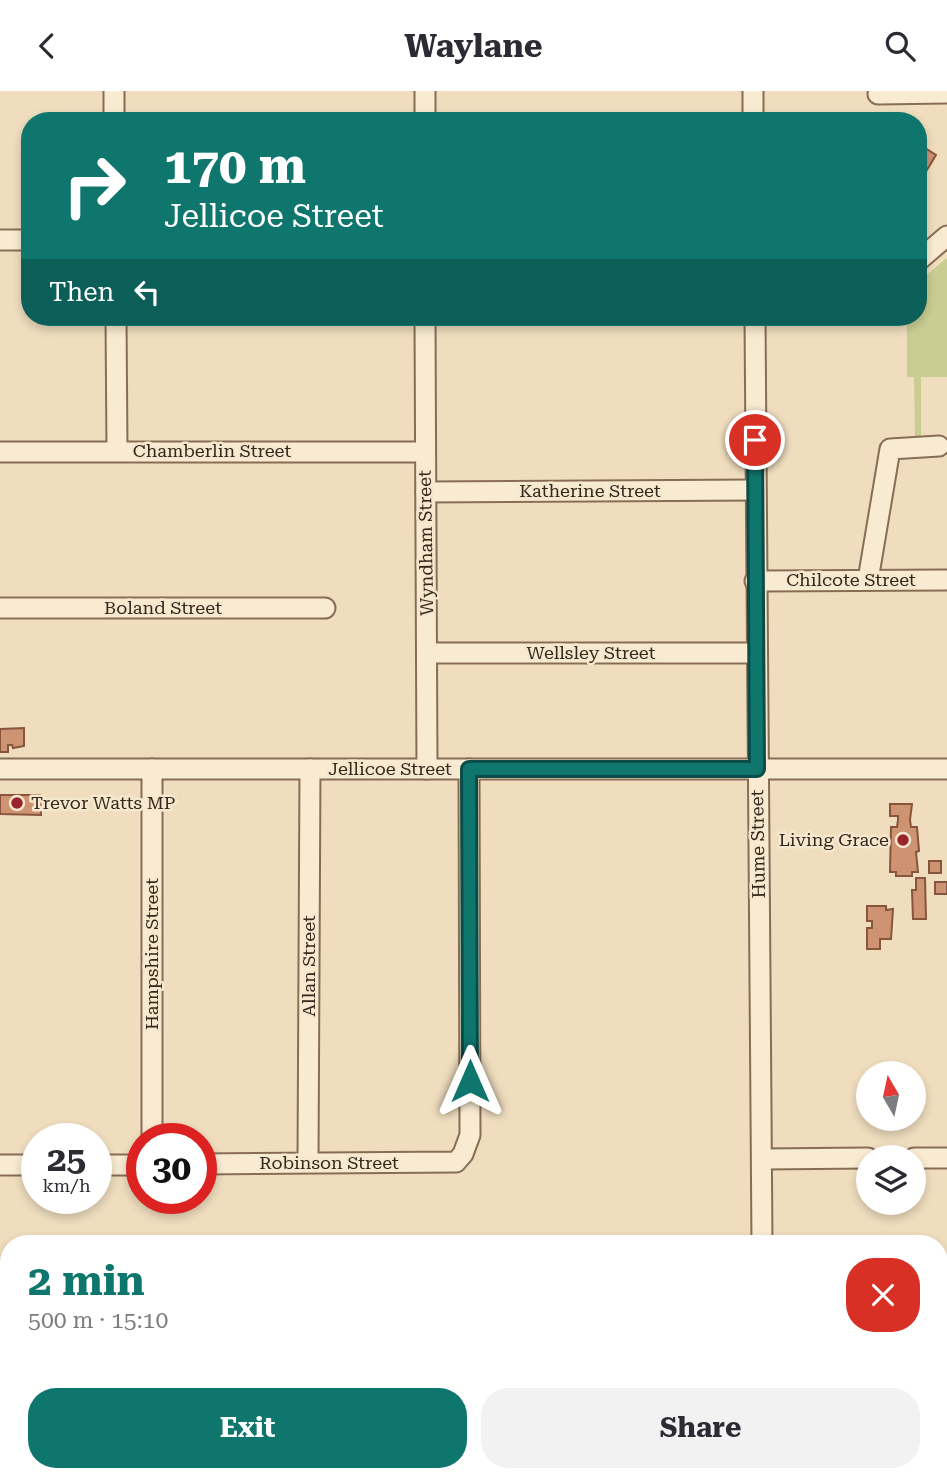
<!DOCTYPE html>
<meta charset="utf-8">
<style>
body{margin:0;font-family:"Roboto Serif",serif;background:#f2f2f3;color:#2b2b33;height:100vh;display:flex;flex-direction:column;font-size:26px;white-space:nowrap}
*{box-sizing:border-box;margin:0}
p{font-size:23px;color:#7c7c81}
.icon{flex:none;width:38px;height:38px;fill:none;stroke:currentColor;stroke-width:2;stroke-linecap:round;stroke-linejoin:round}
.map{position:relative;flex:1;overflow:hidden}
.side{position:absolute;left:0px;top:1144px;width:948px;height:247px;display:flex;flex-direction:column;background:#fff;border-radius:28px 28px 0 0;box-shadow:0 4px 10px #0003}
.side>*{flex:none}
.top-card{position:absolute;left:21px;top:21px;width:906px;height:214px;border-radius:28px;box-shadow:0 4px 10px #0003;background:#0f766e;color:#fff;overflow:hidden}
.needle{width:46px;rotate:351deg}
.controls{position:absolute;left:856px;top:970px;display:grid;gap:14px}
.controls a{display:grid;place-items:center;width:70px;height:70px;border-radius:50%;background:#fff;box-shadow:0 4px 10px #0003;font-size:35px}
.speed{position:absolute;left:21px;top:1032px;display:flex;gap:14px;font-size:35px;font-weight:700;text-align:center}
.speed>*{display:grid;place-content:center;width:91px;height:91px;border-radius:50%;background:#fff;box-shadow:0 4px 10px #0003;line-height:1}
.speed small{font-size:18px;font-weight:400}
.speed .limit{border:10px solid #d22;background:#fff;color:#111}
.pin{position:absolute;display:grid;place-items:center;width:60px;height:60px;color:#fff;margin:-30px;border:4px solid #fff;border-radius:50%;box-shadow:0 2px 7px #0007}
.me{position:absolute;width:77px;margin:-38px;rotate:0deg;stroke-linejoin:round;filter:drop-shadow(0 0 5px #0008)}
.turn{display:flex;align-items:center;gap:24px;height:147px;padding:0 28px;font-size:32px}
.turn .icon{width:91px;height:91px;stroke-width:2.5}
.turn b{display:block;font-size:49px;line-height:60px}
.then{display:flex;align-items:center;height:66px;padding:0 28px;background:#0003;gap:14px;font-size:26px}
.round{display:grid;place-items:center;flex:none;width:74px;height:74px;border-radius:28px;background:#f2f2f3}
.head{display:flex;align-items:center;justify-content:space-between;height:119px;padding:0 28px}
h1{font-size:42px;font-weight:700;line-height:52px;color:#0f766e}
.action{display:flex;gap:14px;margin-top:auto;padding:14px 28px}
.action a{flex:1;height:80px;border-radius:28px;background:#0f766e;color:#fff;font-size:28px;font-weight:700;line-height:80px;text-align:center}
.action a+a{background:#f2f2f3;color:#2b2b33}
header{display:flex;justify-content:space-between;align-items:center;height:91px;padding:0 28px;background:#fff;font-size:32px;font-weight:700}
.map>svg:first-child{display:block}
.green{fill:#c9cd92}
.building{fill:#ce9373;stroke:#87553c;stroke-width:2}
.lines{fill:none;stroke-linecap:round;stroke-linejoin:round}
.minor-casing{stroke:#876d56;stroke-width:23}
.minor{stroke:#f9ebd1;stroke-width:19}
.route-casing{stroke:#0a4d48;stroke-width:18}
.route{stroke:#0f766e;stroke-width:12}
.poi-dot{fill:#98252d;stroke:#f6e8ce;stroke-width:2.5}
.labels{text-anchor:middle;stroke-width:5;stroke-linejoin:round;paint-order:stroke}
.street-label{font-size:18px;fill:#36271c;stroke:#f6e8ce}
.poi-label{font-size:18px;fill:#36271c;stroke:#f6e8ce;text-anchor:start}
</style>
<header><svg class="icon" aria-label="back" viewBox="0 0 24 24"><path d="M15 5l-7 7 7 7"/></svg>Waylane<svg class="icon" aria-label="search" viewBox="0 0 24 24"><circle cx="10" cy="10" r="6"/><path d="M15 15l6 6"/></svg></header>
<div class="map">
<svg width="947" height="1390" viewBox="0 0 947 1390">
<rect width="100%" height="100%" fill="#efddbe"/>
<polygon class="green" points="947,167 947,286 921,286 921,344 915,347 914,286 907,286 907,226 919,226 919,190"/>
<g class="building">
<polygon points="919,53 936,64 919,92"/>
<polygon points="24,637 24,655 13,657 12,654 8,654 8,661 0,661 0,638"/>
<polygon points="0,704 40,704 41,724 0,723"/>
<polygon points="890,713 912,713 910,729 911,736 917,736 919,760 916,761 918,781 912,781 912,785 896,785 896,781 890,781 891,736 897,736 898,729 898,725 890,725"/>
<rect x="929" y="770" width="12" height="12"/>
<polygon points="916,787 925,787 926,828 913,828 912,799 916,799"/>
<rect x="935" y="791" width="12" height="12"/>
<polygon points="867,815 886,815 886,819 893,818 891,848 880,848 880,858 867,858 867,837 872,837 872,830 867,830"/>
</g>
<g class="lines">
<defs>
<g id="minor">
<polyline points="114,0 114,30"/>
<polyline points="425,0 425,30"/>
<polyline points="753,0 753,30"/>
<polyline points="878,3 947,2"/>
<polyline points="0,149 30,149"/>
<polyline points="919,169 947,145"/>
<polyline points="116,226 117,360"/>
<polyline points="425,226 427,678"/>
<polyline points="755,226 762,1153"/>
<polyline points="0,361 425,361"/>
<polyline points="426,401 755,399"/>
<polyline points="868,489 890,358 939,355"/>
<polyline points="755,490 947,489"/>
<polyline points="0,517 325,517"/>
<polyline points="427,562 756,562"/>
<polyline points="0,678 947,678"/>
<polyline points="152,678 152,1048"/>
<polyline points="914,1067 947,1067"/>
<polyline points="763,1068 868,1067"/>
<polyline points="308,1071 310,678"/>
<polyline points="201,1073 456,1071 463,1063 470,1044 469,678"/>
<polyline points="0,1074 37,1074"/>
<polyline points="96,1074 142,1074"/>
<polyline points="0,1262 9,1262"/>
<polyline points="521,1390 521,1382"/>
<polyline points="661,1390 674,1386 764,1385"/>
</g>
</defs>
<use href="#minor" class="minor-casing"/>
<use href="#minor" class="minor"/>
</g>
<g class="lines">
<defs>
<polyline id="route" points="470,990 469,678 757,678 755,349"/>
</defs>
<use href="#route" class="route-casing"/>
<use href="#route" class="route"/>
</g>
<g class="poi-dot">
<circle cx="17" cy="712" r="7"/>
<circle cx="903" cy="749" r="7"/>
</g>
<g class="labels">
<g class="street-label">
<text x="212" y="366">Chamberlin Street</text>
<text x="590" y="406">Katherine Street</text>
<text transform="translate(426 452) rotate(-91)" y="6">Wyndham Street</text>
<text x="851" y="495">Chilcote Street</text>
<text x="163" y="523">Boland Street</text>
<text x="591" y="568">Wellsley Street</text>
<text x="390" y="684">Jellicoe Street</text>
<text transform="translate(758 753) rotate(-91)" y="6">Hume Street</text>
<text transform="translate(152 863) rotate(-90)" y="6">Hampshire Street</text>
<text transform="translate(309 875) rotate(-90)" y="6">Allan Street</text>
<text x="329" y="1078">Robinson Street</text>
</g>
<g class="poi-label">
<text x="31" y="718">Trevor Watts MP</text>
<text x="889" y="755" text-anchor="end">Living Grace</text>
</g>
</g>
</svg>
<div class="controls">
<a><svg class="needle" viewBox="-14 -14 28 28"><path d="M0-13l5 13h-10z" fill="#e53935"/><path d="M0 13l5-13h-10z" fill="#7c7c81"/></svg></a>
<a><svg class="icon" aria-label="layers" viewBox="0 0 24 24"><path d="M12 4l9 5-9 5-9-5zM3 14l9 5 9-5"/></svg></a>
</div>
<div class="speed"><div>25<small>km/h</small></div><div class="limit">30</div></div>
<div class="pin" style="left:755px;top:349px;background:#d93025"><svg class="icon" aria-label="arrive" viewBox="0 0 24 24"><path d="M6 21V4h12l-3 4 3 4H6"/></svg></div>
<svg class="me" style="left:470px;top:990px" viewBox="-20 -20 40 40"><path d="M0-17L14 15 0 8-14 15z" fill="#0f766e" stroke="#fff" stroke-width="4"/></svg>
<div class="top-card">
<div class="turn"><svg class="icon" aria-label="right" viewBox="0 0 24 24"><path d="M7 20v-9h11M14 6l5 5-5 5"/></svg><div><b>170 m</b>Jellicoe Street</div></div>
<div class="then">Then<svg class="icon" aria-label="left" viewBox="0 0 24 24"><path d="M17 20v-9H6M10 6l-5 5 5 5"/></svg></div>
</div>
<section class="side">
<div class="head"><div><h1>2 min</h1><p>500 m · 15:10</p></div><a class="round" style="background:#d93025;color:#fff"><svg class="icon" aria-label="close" viewBox="0 0 24 24"><path d="M6 6l12 12M18 6L6 18"/></svg></a></div>
<div class="action"><a>Exit</a><a>Share</a></div>
</section>
</div>
